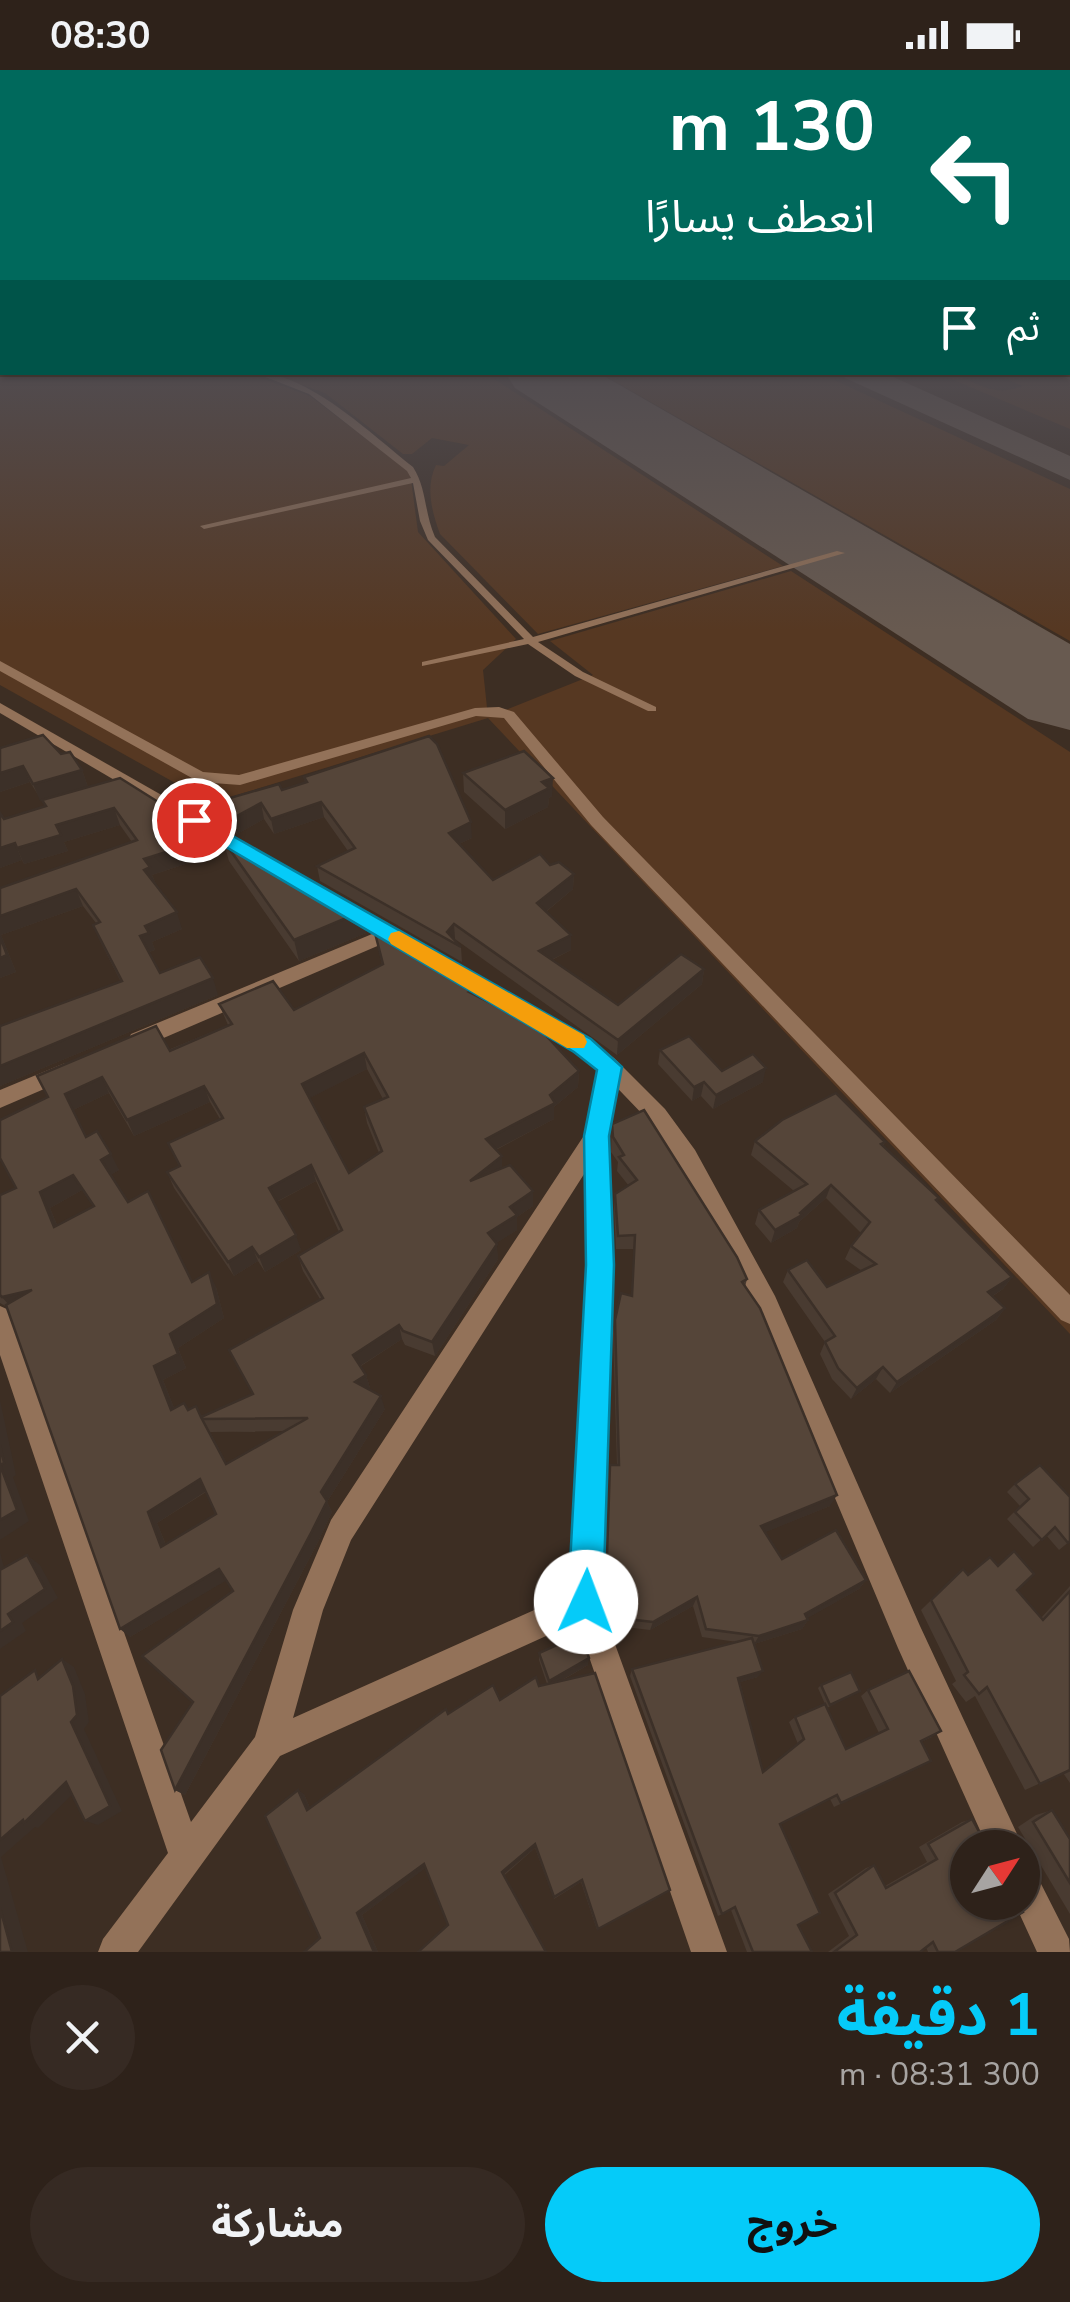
<!DOCTYPE html>
<html lang="ar">
<meta charset="utf-8">
<style>
body{margin:0;font-family:"Nunito Sans","Noto Sans Arabic",sans-serif;background:#362a23;color:#f1f3f6;direction:rtl;height:100vh;display:flex;flex-direction:column;font-size:38px;white-space:nowrap}
*{box-sizing:border-box;margin:0}
p{font-size:32px;color:#a7a4a2}
.icon{flex:none;width:55px;height:55px;fill:none;stroke:currentColor;stroke-width:2;stroke-linecap:round;stroke-linejoin:round}
.map{position:relative;height:1882px;overflow:hidden;direction:ltr}
.details{display:flex;flex-direction:column;background:#2e221a;flex:1}
.details>*{flex:none}
.banner{position:absolute;left:0px;top:0px;width:1070px;height:305px;box-shadow:0 2px 8px #0004,0 0 0 2px #493f39;direction:rtl;background:#00695c;color:#fff;overflow:hidden}
.needle{width:65px;rotate:54deg}
.controls{position:absolute;left:950px;top:1760px;display:grid;gap:20px}
.controls a{display:grid;place-items:center;width:90px;height:90px;border-radius:50%;background:#2e221a;box-shadow:0 2px 8px #0004,0 0 0 2px #493f39;font-size:50px}
.pin{position:absolute;display:grid;place-items:center;width:85px;height:85px;color:#fff;margin:-42px;border:5px solid #fff;border-radius:50%;box-shadow:0 2px 10px #0007}
.me{position:absolute;width:110px;margin:-55px;rotate:2deg;stroke-linejoin:round;filter:drop-shadow(0 0 8px #0008)}
.turn{display:flex;align-items:center;gap:35px;height:210px;padding:0 30px;font-size:45px}
.turn .icon{width:130px;height:130px;stroke-width:2.5}
.turn b{display:block;font-size:70px;line-height:85px}
.then{display:flex;align-items:center;height:95px;padding:0 30px;background:#0003;gap:20px;font-size:38px}
.round{display:grid;place-items:center;flex:none;width:105px;height:105px;border-radius:52px;background:#362a23}
.overview{display:flex;align-items:center;justify-content:space-between;height:170px;padding:0 30px}
h1{font-size:60px;font-weight:700;line-height:75px;color:#05cbf9}
.cta{display:flex;gap:20px;margin-top:auto;padding:20px 30px}
.cta a{flex:1;height:115px;border-radius:60px;background:#05cbf9;color:#111;font-size:40px;font-weight:700;line-height:115px;text-align:center}
.cta a+a{background:#362a23;color:#f1f3f6}
.status{display:flex;justify-content:space-between;align-items:center;height:70px;padding:0 50px;background:#2e221a;direction:ltr}
.status svg{height:28px;fill:currentColor}
.map>svg:first-child{display:block}
.green{fill:#563822}
.lines{fill:none;stroke-linecap:round;stroke-linejoin:round}
.taxiway{fill:#685a50;fill-rule:evenodd}
.runway{fill:#685a50;fill-rule:evenodd}
.service{fill:#937259;fill-rule:evenodd}
.minor{fill:#937259;fill-rule:evenodd}
.tertiary{fill:#937259;fill-rule:evenodd}
.wall{fill:#493b31;fill-rule:evenodd}
.shaded-wall{fill:#3c3028}
.building{fill:#554539;stroke:#3c3028;stroke-width:2.5;fill-rule:evenodd}
.route{fill:#05cbf9;stroke:#0384a2;stroke-width:2.5}
.slow{fill:#f59e0b}
</style>
<div class="status"><b>08:30</b><svg viewBox="0 0 49 12"><path d="M0 12V9h3v3zM5 12V6h3v6zM10 12V3h3v9zM15 12V0h3v12zM26 1h20v11H26zM47 4h2v5h-2z"/></svg></div>
<div class="map">
<svg width="1070" height="1882" viewBox="0 0 1070 1882">
<rect width="100%" height="100%" fill="#3d2e23"/>
<g class="green">
<polygon points="0,297 2,302 247,303 310,326 410,402 418,462 516,569 483,600 488,647 593,605 550,571 791,501 1070,682 1070,1264 488,648 211,733 0,615"/>
<path d="M268 303H485L783 496 538 564 440 464C432 442 425 417 436 395L444 396 469 375 432 368 412 384H403L325 323Z"/>
<polygon points="600,303 819,303 1070,419 1070,571"/>
<path d="M937 303C974 302 982 331 1023 316L991 303 1070 304V359Z"/>
</g>
<g class="lines">
<g class="taxiway">
<polygon points="1068,297 1070,310 1055,302 1068,302"/>
<polygon points="841,302 882,302 1070,386 1070,410 845,308"/>
</g>
<polygon class="runway" points="505,302 597,302 1070,574 1070,660 1028,649 515,318"/>
<path class="service" d="M253 302C308 302 371 364 413 397 427 419 424 442 435 467L533 567 837 481 845 483 538 572 583 602 656 637V641H648L575 606 528 574 422 596V592L524 569 428 470 420 451 413 413 204 459 200 456 411 408 407 401 309 324Z"/>
<g class="minor">
<polygon points="0,591 203,702 239,705 475,638 499,637 514,642 603,747 1070,1225 1070,1254 1061,1250 591,755 504,648 476,646 240,715 199,712 0,601"/>
<polygon points="389,857 398,863 396,868 145,976 131,976 128,970 131,964"/>
<path d="M610 989 617 991 620 997 607 1066 612 1195 600 1533 727 1882H691L577 1552 280 1686 138 1882H98L103 1869 168 1783 0 1285V1236L9 1240 13 1248 191 1752 255 1667 293 1540 331 1450 585 1064 600 997 603 991ZM586 1101 588 1195 570 1524 293 1648 323 1540 351 1470Z"/>
<polygon points="65,993 72,995 76,1001 72,1007 0,1038 0,1020"/>
</g>
<g class="tertiary">
<polygon points="0,633 316,813 319,817 310,823 304,821 0,643"/>
<polygon points="343,831 412,867 414,872 412,877 398,877 337,841 334,837 337,833"/>
<polygon points="460,897 589,969 614,988 665,1039 695,1080 775,1226 920,1556 1018,1766 1023,1778 1022,1779 988,1778 898,1578 756,1240 679,1094 649,1051 600,1000 575,981 453,909 450,904"/>
<polygon points="1022,1795 1034,1800 1069,1869 1070,1882 1037,1882 1014,1832 1022,1832"/>
</g>
</g>
<g class="wall">
<polygon points="0,678 61,684 82,700 88,717 219,783 152,805 156,814 182,859 152,872 155,880 149,882 160,903 218,925 0,1016 0,956 121,912 100,871 93,855 96,853 83,836 1,865 16,902 0,908 0,818 132,772 120,755 64,772 68,781 24,794 22,790 0,798 4,749 45,736 30,712 0,722"/>
<polygon points="463,703 552,726 549,728 548,737 505,759 464,722"/>
<polygon points="304,707 472,768 459,774 493,810 550,795 574,804 573,819 546,842 571,865 571,880 552,890 618,935 704,899 702,914 617,985 455,869 461,877 462,892 320,811 317,796 348,781 324,747 274,764 264,749 237,764 223,756 219,741 305,713"/>
<polygon points="223,770 284,805 363,841 366,863 299,891 229,791"/>
<path d="M375 863 482 915 483 929 579 1001 578 1017 554 1037V1049L496 1080 502 1098 533 1136 517 1147V1160L496 1173 498 1189 435 1286 405 1275 402 1269 361 1296 366 1305 370 1318 368 1319 385 1339 327 1432 332 1442 318 1472 185 1725 175 1720 193 1632 233 1521 226 1510 130 1567 7 1237 0 1233V1125L16 1118 0 1050 228 955 219 934 294 940 382 895ZM367 999 383 1029 364 1037 367 1053 379 1083 349 1103 309 1028ZM109 1023 134 1066 210 1032 220 1049 168 1073 179 1096 167 1102 174 1118 234 1206 258 1191 265 1202 301 1180 277 1132 316 1111 339 1162 298 1186 303 1201 320 1229 229 1280 253 1325 202 1347 189 1340 174 1338 163 1310 186 1298 178 1278 224 1248 216 1217 192 1212 128 1132 110 1105 119 1100 87 1067 73 1040ZM82 1120 93 1136 57 1155 50 1138ZM285 1361 227 1394 210 1362ZM206 1422 216 1444 166 1475 157 1453Z"/>
<polygon points="660,980 722,1001 763,1012 713,1039 701,1026 692,1031 658,994"/>
<polygon points="612,1054 747,1209 745,1217 830,1436 765,1462 782,1489 866,1510 859,1519 807,1548 808,1550 802,1559 754,1574 758,1607 740,1612 763,1702 798,1674 789,1652 795,1647 825,1634 818,1618 821,1615 860,1621 827,1638 846,1679 879,1663 861,1626 868,1620 932,1667 921,1672 931,1691 834,1737 830,1729 780,1754 798,1855 812,1882 747,1882 731,1840 718,1846 630,1606 632,1599 737,1572 702,1567 693,1536 650,1560 625,1557 622,1540 607,1541 604,1525 608,1406 610,1395 617,1395 613,1263 615,1250 631,1226 634,1179 616,1179 614,1138 615,1124 629,1116 617,1101 618,1092 611,1082"/>
<polygon points="755,1071 885,1072 883,1076 939,1128 937,1131 1012,1207 1003,1219 993,1226 1005,1238 996,1250 890,1323 876,1309 851,1329 832,1309 820,1284 825,1272 783,1212 788,1200 827,1217 862,1201 845,1189 851,1176 861,1163 826,1128 799,1152 797,1158 771,1173 755,1154 759,1140 794,1121 751,1085"/>
<polygon points="1015,1414 1070,1471 1059,1480 1046,1465 1033,1477 1007,1449 1020,1436 1007,1422"/>
<polygon points="998,1496 1041,1548 1070,1516 1070,1713 1063,1703 1025,1720 975,1626 966,1632 952,1614 956,1611 921,1540 963,1499 968,1505"/>
<polygon points="539,1583 588,1595 561,1611 670,1820 597,1860 581,1812 554,1829 535,1778 448,1855 425,1798 362,1845 378,1882 304,1882 320,1868 304,1724 310,1738 448,1644 500,1630 547,1614 539,1590"/>
<polygon points="1052,1740 1070,1769 1070,1844 1018,1757 1036,1745"/>
<polygon points="972,1749 955,1882 928,1882 926,1877 920,1882 828,1882 849,1866 828,1824 866,1798 874,1795 885,1816 927,1792 919,1777 962,1752"/>
</g>
<g class="shaded-wall">
<polygon points="23,696 30,712 0,722 0,703"/>
<polygon points="82,700 88,717 40,731 33,714"/>
<polygon points="553,708 552,726 549,728 548,737 505,759 505,740 542,712"/>
<polygon points="321,732 324,747 274,764 271,749"/>
<polygon points="261,733 264,749 237,764 233,748"/>
<polygon points="114,738 120,755 64,772 68,781 24,794 17,778 56,755"/>
<polygon points="471,752 472,768 450,778 449,763"/>
<polygon points="214,767 219,783 152,805 156,814 144,800 144,789"/>
<polygon points="15,773 22,790 0,798 0,778"/>
<polygon points="574,804 573,819 537,849 537,833"/>
<polygon points="76,819 83,836 1,865 16,902 0,908 0,846"/>
<polygon points="363,841 366,863 299,891 294,870"/>
<polygon points="177,842 182,859 152,872 155,880 146,883 140,866 145,856"/>
<polygon points="454,854 455,869 453,872 447,862"/>
<polygon points="571,865 571,880 539,896 539,881"/>
<polygon points="704,899 702,914 617,985 618,970"/>
<polygon points="213,908 218,925 0,1016 0,996"/>
<polygon points="482,915 483,931 469,922"/>
<polygon points="364,983 367,999 306,1030 302,1014"/>
<polygon points="766,998 763,1012 713,1039 716,1025"/>
<polygon points="579,1001 578,1017 554,1037 554,1049 487,1084 486,1069 550,1025"/>
<polygon points="102,1007 109,1023 73,1040 65,1024"/>
<polygon points="704,1012 701,1026 692,1031 694,1017"/>
<polygon points="204,1016 210,1032 134,1066 127,1050"/>
<polygon points="111,1084 119,1100 109,1106 101,1090"/>
<polygon points="502,1086 502,1101 470,1111"/>
<polygon points="311,1095 316,1111 274,1133 269,1118"/>
<polygon points="73,1105 82,1120 50,1138 64,1172 54,1157 40,1122"/>
<polygon points="831,1115 826,1128 799,1152 797,1158 771,1173 775,1160 800,1143"/>
<polygon points="533,1121 533,1136 517,1147 517,1160 489,1178 488,1163 510,1137"/>
<polygon points="296,1165 301,1180 265,1202 259,1187"/>
<polygon points="497,1174 498,1189 435,1286 432,1272"/>
<polygon points="252,1177 258,1191 234,1206 228,1192"/>
<polygon points="209,1202 216,1217 224,1248 178,1278 186,1298 163,1310 180,1353 171,1340 154,1296 170,1264"/>
<polygon points="1012,1207 1003,1219 980,1234 988,1222"/>
<polygon points="32,1220 14,1241 2,1227"/>
<polygon points="1005,1238 996,1250 890,1323 897,1312"/>
<polygon points="399,1255 402,1269 357,1298 353,1285"/>
<polygon points="883,1297 876,1309 851,1329 857,1318"/>
<polygon points="366,1305 370,1318 359,1326 355,1312"/>
<polygon points="381,1326 385,1339 327,1432 332,1442 318,1472 185,1725 175,1720 321,1422"/>
<polygon points="0,1330 16,1405 13,1407 29,1451 0,1470"/>
<polygon points="200,1409 208,1420 157,1453 171,1488 161,1477 148,1442"/>
<polygon points="837,1425 830,1436 756,1466 761,1456"/>
<polygon points="0,1482 8,1513 0,1507"/>
<polygon points="27,1485 40,1495 58,1528 22,1553 26,1561 0,1579 0,1561 8,1544"/>
<polygon points="219,1499 227,1510 130,1567 120,1559"/>
<polygon points="866,1510 859,1519 799,1553 805,1544"/>
<polygon points="697,1527 693,1536 650,1560 653,1552"/>
<polygon points="808,1550 802,1559 754,1574 759,1566"/>
<polygon points="589,1588 588,1595 548,1618 549,1611"/>
<polygon points="62,1589 74,1597 85,1624 89,1652 84,1659 122,1741 98,1755 85,1751"/>
<polygon points="763,1601 758,1607 734,1614 738,1608"/>
<polygon points="66,1712 80,1717 38,1758 35,1757 1,1787 28,1882 12,1882 0,1838 0,1770"/>
<polygon points="298,1720 304,1724 313,1745 307,1740"/>
<polygon points="535,1774 535,1778 503,1805 502,1802"/>
<polygon points="424,1794 427,1797 362,1845 378,1882 374,1882 357,1843"/>
</g>
<g class="building">
<polygon points="43,665 61,684 70,682 82,700 33,714 23,696 0,703 0,678"/>
<polygon points="429,666 437,674 471,752 449,763 493,810 540,784 550,795 559,792 574,804 537,833 571,865 539,881 618,935 681,884 704,899 618,970 454,854 447,862 461,877 317,796 355,778 321,732 271,749 261,733 233,748 219,741 223,730 279,714 282,720 307,712 304,707"/>
<polygon points="524,681 553,708 542,712 549,718 505,740 463,703"/>
<polygon points="120,708 214,767 144,789 150,797 144,800 177,842 145,856 149,863 140,866 160,903 200,887 213,908 0,996 0,956 122,911 93,855 100,852 76,819 0,846 0,818 137,770 114,738 56,755 61,765 17,778 15,773 0,778 0,743 4,749 46,736 42,730"/>
<polygon points="223,770 284,805 293,801 363,841 294,870"/>
<path d="M386 859 482 915 469 922 538 957 579 1001 550 1025 555 1033 486 1069 502 1086 470 1111 510 1095 533 1121 510 1137 517 1145 488 1163 497 1174 432 1272 403 1261 399 1255 353 1285 366 1305 355 1312 381 1326 321 1422 327 1431 312 1461 175 1720 161 1680 193 1632 142 1586 233 1521 219 1499 120 1559 6 1235 32 1220 2 1227 0 1225V1125L16 1118 0 1088V1050L48 1027 37 1006 156 956 170 981 232 954 219 934 273 911 294 940 383 894 375 863ZM364 983 388 1027 364 1037 382 1081 349 1103 302 1014ZM102 1007 127 1050 204 1016 223 1048 168 1073 180 1096 167 1102 228 1192 252 1177 259 1187 296 1165 269 1118 311 1095 342 1160 298 1186 323 1228 229 1280 253 1324 201 1347 196 1336 188 1340 184 1333 171 1340 154 1296 178 1284 170 1264 217 1234 209 1202 192 1212 148 1121 128 1132 101 1090 111 1084 97 1061 86 1067 65 1024ZM73 1105 94 1136 54 1157 40 1122ZM308 1348 226 1394 202 1349ZM200 1409 216 1444 161 1477 148 1442Z"/>
<polygon points="0,867 7,885 0,888"/>
<polygon points="689,966 722,1001 753,984 766,998 716,1025 704,1012 694,1017 660,980"/>
<polygon points="836,1023 885,1072 881,1074 939,1128 936,1130 1012,1207 988,1222 1005,1238 897,1312 883,1297 857,1318 838,1298 825,1272 835,1266 788,1200 807,1190 827,1217 876,1194 851,1176 870,1152 831,1115 800,1143 802,1145 775,1160 759,1140 807,1114 755,1071 782,1050"/>
<polygon points="644,1040 737,1187 747,1209 742,1212 760,1238 837,1425 761,1456 782,1489 836,1460 866,1510 805,1544 808,1550 759,1566 706,1559 697,1527 653,1552 627,1549 624,1532 609,1533 606,1516 610,1395 619,1395 615,1250 621,1223 632,1226 635,1165 618,1166 615,1124 637,1110 619,1087 624,1085 613,1067 612,1054"/>
<polygon points="0,1375 4,1393 0,1395 17,1440 0,1450"/>
<polygon points="1040,1395 1070,1427 1070,1471 1068,1473 1055,1457 1042,1470 1015,1442 1029,1429 1015,1414"/>
<polygon points="1014,1481 1034,1504 1017,1520 1043,1550 1070,1521 1070,1700 1040,1714 987,1617 979,1624 964,1605 968,1602 931,1530 963,1499 968,1505 990,1487 998,1496"/>
<polygon points="27,1485 45,1519 8,1544 13,1552 0,1561 0,1500"/>
<polygon points="581,1564 589,1588 549,1611 539,1583"/>
<polygon points="752,1568 763,1601 738,1608 763,1702 804,1669 795,1647 825,1634 846,1679 888,1659 868,1620 909,1601 941,1661 921,1671 931,1691 841,1733 837,1725 780,1754 820,1843 798,1855 812,1882 753,1882 735,1837 722,1844 632,1599"/>
<polygon points="62,1589 73,1616 77,1645 71,1652 110,1736 85,1751 66,1712 24,1753 23,1750 0,1770 0,1626 35,1600 38,1609"/>
<polygon points="851,1602 860,1621 830,1635 821,1615"/>
<polygon points="595,1603 670,1820 598,1859 582,1810 554,1827 535,1774 502,1802 546,1882 418,1882 448,1855 424,1794 357,1843 374,1882 304,1882 320,1868 265,1746 298,1720 307,1740 446,1639 448,1644 493,1615 500,1630 536,1607 539,1616"/>
<polygon points="1052,1740 1070,1769 1070,1813 1033,1752"/>
<polygon points="972,1749 988,1778 968,1778 968,1832 1018,1832 1023,1842 955,1882 938,1882 933,1872 920,1882 834,1882 857,1865 835,1823 874,1795 886,1818 937,1789 928,1774"/>
<polygon points="0,1838 12,1882 0,1882"/>
</g>
<linearGradient id="sky" x2="0" y2="1"><stop stop-color="#221913"/><stop offset="0.53" stop-color="#514c50"/><stop offset="1" stop-color="#514c50" stop-opacity="0"/></linearGradient>
<rect width="1070" height="561" fill="url(#sky)"/>
<polygon class="route" points="194,744 591,969 622,997 609,1066 614,1195 603,1532 598,1545 586,1550 573,1545 568,1532 586,1195 584,1066 597,1000 574,982 187,754 185,750"/>
<polygon class="slow" points="399,861 584,965 587,972 584,978 567,978 391,874 388,869 391,863"/>
</svg>
<div class="controls">
<a><svg class="needle" viewBox="-14 -14 28 28"><path d="M0-13l5 13h-10z" fill="#e53935"/><path d="M0 13l5-13h-10z" fill="#a7a4a2"/></svg></a>
</div>
<div class="pin" style="left:194px;top:750px;background:#d93025"><svg class="icon" aria-label="arrive" viewBox="0 0 24 24"><path d="M6 21V4h12l-3 4 3 4H6"/></svg></div>
<svg class="me" style="left:586px;top:1532px" viewBox="-20 -20 40 40"><circle r="19" fill="#fff"/><path d="M0-13L10 11 0 6-10 11z" fill="#05cbf9"/></svg>
<div class="banner">
<div class="turn"><svg class="icon" aria-label="left" viewBox="0 0 24 24"><path d="M17 20v-9H6M10 6l-5 5 5 5"/></svg><div><b>130 m</b>انعطف يسارًا</div></div>
<div class="then">ثم<svg class="icon" aria-label="arrive" viewBox="0 0 24 24"><path d="M6 21V4h12l-3 4 3 4H6"/></svg></div>
</div>
</div>
<section class="details">
<div class="overview"><div><h1>1 دقيقة</h1><p>300 m · 08:31</p></div><a class="round"><svg class="icon" aria-label="close" viewBox="0 0 24 24"><path d="M6 6l12 12M18 6L6 18"/></svg></a></div>
<div class="cta"><a>خروج</a><a>مشاركة</a></div>
</section>
